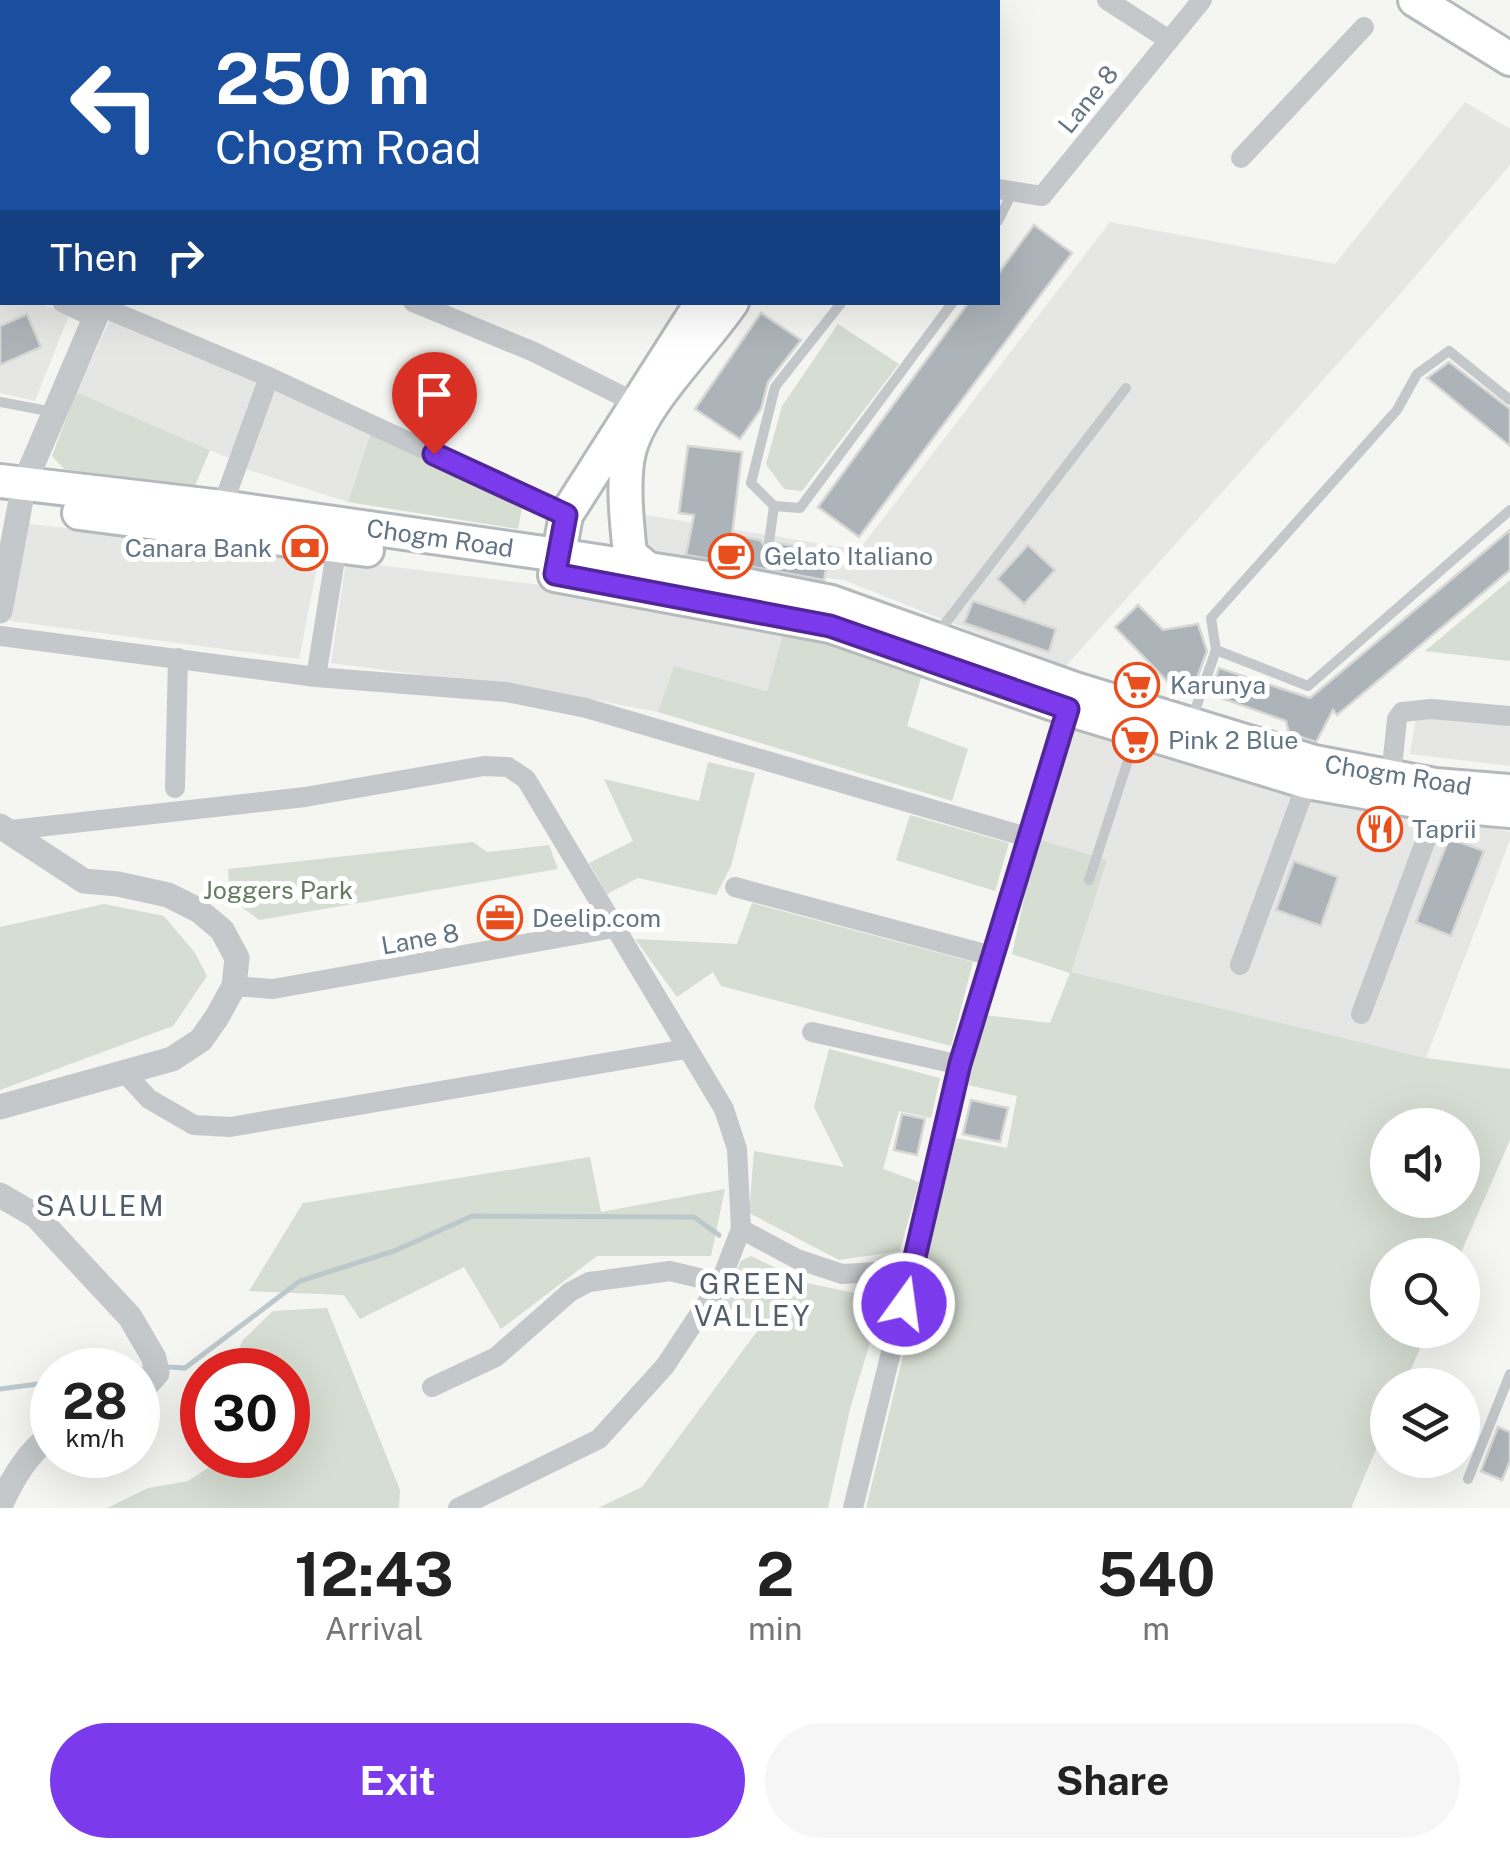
<!DOCTYPE html>
<style>
body{margin:0;font-family:"Public Sans",sans-serif;background:#f6f6f6;color:#222;height:100vh;display:flex;flex-direction:column;font-size:38px;white-space:nowrap}
*{box-sizing:border-box;margin:0}
p{font-size:32px;color:#767676}
.icon{flex:none;width:55px;height:55px;fill:none;stroke:currentColor;stroke-width:2;stroke-linecap:round;stroke-linejoin:round}
.map{position:relative;height:1508px;overflow:hidden}
.sheet{display:flex;flex-direction:column;background:#fff;flex:1}
.sheet>*{flex:none}
.top-card{position:absolute;left:0px;top:0px;width:1000px;height:305px;box-shadow:0 10px 40px #0002;background:#1a4fa0;color:#fff;overflow:hidden}
.tools{position:absolute;left:1370px;top:1108px;display:grid;gap:20px}
.tools a{display:grid;place-items:center;width:110px;height:110px;border-radius:50%;background:#fff;box-shadow:0 10px 40px #0002;font-size:50px}
.speed{position:absolute;left:30px;top:1348px;display:flex;gap:20px;font-size:50px;font-weight:700;text-align:center}
.speed>*{display:grid;place-content:center;width:130px;height:130px;border-radius:50%;background:#fff;box-shadow:0 10px 40px #0002;line-height:1}
.speed small{font-size:25px;font-weight:400}
.speed .limit{border:15px solid #d22;background:#fff;color:#111}
.pin{position:absolute;display:grid;place-items:center;width:85px;height:85px;color:#fff;margin:-102px -42px;border-radius:50% 50% 50% 0;rotate:-45deg;box-shadow:0 0 10px #0007}
.pin .icon{rotate:45deg}
.me{position:absolute;width:110px;margin:-55px;rotate:14deg;stroke-linejoin:round;filter:drop-shadow(0 0 8px #0008)}
.turn{display:flex;align-items:center;gap:35px;height:210px;padding:0 50px;font-size:45px}
.turn .icon{width:130px;height:130px;stroke-width:2.5}
.turn b{display:block;font-size:70px;line-height:85px}
.then{display:flex;align-items:center;height:95px;padding:0 50px;background:#0003;gap:20px;font-size:38px}
.eta{display:flex;justify-content:space-evenly;align-items:center;height:170px;text-align:center}
.eta b{font-size:60px;font-weight:700;line-height:70px}
.primary-button{display:flex;gap:20px;margin-top:auto;padding:20px 50px}
.primary-button a{flex:1;height:115px;border-radius:60px;background:#7c3aed;color:#fff;font-size:40px;font-weight:700;line-height:115px;text-align:center}
.primary-button a+a{background:#f6f6f6;color:#222}
.map>svg:first-child{display:block}
.built{fill:#e6e7e5}
.green{fill:#d6ddd2;fill-rule:evenodd}
.lines{fill:none;stroke-linecap:round;stroke-linejoin:round}
.stream{stroke:#bcc8cc;stroke-width:5}
.building{fill:#acb4b9;stroke:#d7d7d4;stroke-width:2.5}
.primary-casing{stroke:#b5b9bd;stroke-width:38}
.trunk-casing{stroke:#b7babd;stroke-width:38}
.service{stroke:#c5c8cb;stroke-width:10}
.minor{stroke:#c5c8cb;stroke-width:20}
.tertiary{stroke:#c5c8cb;stroke-width:25}
.primary{stroke:#fff;stroke-width:32}
.trunk{stroke:#fff;stroke-width:32}
.route-casing{stroke:#51269a;stroke-width:25}
.route{stroke:#7c3aed;stroke-width:18}
.labels{text-anchor:middle;stroke-width:10;stroke-linejoin:round;paint-order:stroke}
.street-label{font-size:25px;fill:#637584;stroke:#fff}
.poi-label{font-size:25px;fill:#637584;stroke:#fff;text-anchor:start}
.park-label{font-size:25px;fill:#677b62;stroke:#fff}
.neighbourhood-label{font-size:28px;letter-spacing:2.5px;fill:#515e69;stroke:#fff}
</style>
<div class="map">
<svg width="1510" height="1508" viewBox="0 0 1510 1508">
<rect width="100%" height="100%" fill="#f5f5f1"/>
<g class="built">
<polygon points="1465,102 1510,129 1510,165 1394,301 1064,668 844,580 647,555 646,515 859,550 1110,222 1335,264"/>
<polygon points="0,286 2,302 40,303 69,315 35,401 0,393"/>
<polygon points="113,314 260,382 231,459 76,392"/>
<polygon points="273,387 371,432 348,502 246,469"/>
<polygon points="29,524 319,557 299,659 10,621"/>
<polygon points="346,561 573,589 784,630 767,691 674,666 658,712 559,693 331,663"/>
<polygon points="1416,716 1510,725 1510,766 1410,754"/>
<polygon points="1073,727 1510,832 1510,840 1426,1058 1071,972 1037,839"/>
</g>
<g class="green">
<polygon points="838,324 899,364 802,491 784,489 766,464 782,406"/>
<polygon points="76,392 210,450 194,488 64,469 52,456"/>
<polygon points="371,432 522,507 518,529 348,502"/>
<polygon points="1510,580 1510,661 1425,651"/>
<polygon points="784,630 921,678 907,726 968,749 952,801 658,712 674,666 767,691"/>
<polygon points="708,762 755,773 731,866 716,895 638,878 607,894 589,863 633,841 604,779 699,801"/>
<polygon points="910,815 1009,843 995,891 896,860"/>
<path d="M1037 839 1107 860 1071 972 1426 1058 1510 1069V1140L1460 1255H1388V1330H1428L1404 1385H1388L1387 1424 1351 1508H866L956 1138 1007 1148 1017 1096 968 1085 985 1015 1050 1023 1070 973 1012 954ZM1388 1125H1462V1200H1388Z"/>
<polygon points="473,842 487,852 549,845 558,869 259,920 230,898 228,869"/>
<polygon points="752,903 973,962 951,1046 721,986 713,972 677,997 635,939 737,944"/>
<polygon points="104,904 164,916 195,953 207,976 173,1026 0,1090 0,927"/>
<polygon points="829,1049 940,1078 931,1118 899,1111 883,1169 919,1182 900,1251 839,1260 749,1213 754,1151 844,1167 814,1107"/>
<polygon points="590,1157 601,1212 725,1189 711,1256 597,1256 501,1329 464,1267 360,1319 344,1295 249,1291 303,1203"/>
<polygon points="751,1256 807,1283 883,1299 850,1409 828,1508 598,1508 642,1487 761,1326 721,1303 741,1261"/>
<polygon points="327,1308 400,1490 399,1508 107,1508 148,1488 188,1481 222,1459 222,1455 288,1455 288,1370 229,1370 243,1340 273,1311"/>
</g>
<g class="lines">
<g class="stream">
<polyline points="168,1367 185,1368 300,1281 394,1251 472,1216 694,1217 719,1235"/>
<polyline points="135,1370 141,1369"/>
<polyline points="0,1389 52,1382"/>
</g>
</g>
<g class="building">
<polygon points="1034,225 1072,253 859,537 818,507 969,302 998,302 998,274"/>
<polygon points="761,313 801,340 768,382 761,409 740,439 695,409"/>
<polygon points="27,314 41,347 0,365 0,326"/>
<polygon points="1449,362 1510,409 1510,446 1427,378"/>
<polygon points="688,446 742,452 732,535 760,540 767,550 773,550 778,543 829,552 824,580 686,555 694,515 679,513"/>
<polygon points="1510,530 1510,570 1337,715 1333,710 1316,742 1289,733 1286,721 1210,694 1219,668 1310,698"/>
<polygon points="1028,545 1055,570 1024,604 997,579"/>
<polygon points="973,601 1056,629 1049,652 964,623"/>
<polygon points="1138,605 1163,630 1198,624 1207,651 1193,689 1169,683 1115,627"/>
<polygon points="1449,838 1484,851 1451,936 1416,922"/>
<polygon points="1294,861 1338,877 1321,926 1276,910"/>
<polygon points="971,1100 1008,1108 1000,1142 963,1134"/>
<polygon points="902,1114 925,1119 917,1155 894,1150"/>
<polygon points="1498,1427 1510,1432 1510,1461 1502,1480 1481,1471"/>
</g>
<g class="lines">
<defs>
<g id="primary">
<polyline points="265,0 270,2"/>
<polyline points="0,481 222,507 551,554 720,580 831,602 1075,689 1314,762 1435,785 1510,791"/>
<polyline points="79,513 367,550"/>
<path d="M648 569 630 554C627 525 622 480 629 452 641 403 703 345 732 302"/>
</g>
<g id="trunk">
<polyline points="225,0 230,2"/>
<polyline points="1415,0 1510,59"/>
<polyline points="702,302 566,515 555,575 830,626 1068,709 1307,782 1433,804 1510,811"/>
</g>
</defs>
<use href="#primary" class="primary-casing"/>
<use href="#trunk" class="trunk-casing"/>
<g class="service">
<polyline points="998,221 1012,193"/>
<polyline points="842,302 775,387 751,483 774,506 800,508 953,302"/>
<polyline points="1510,400 1449,351 1417,374 1397,410 1211,618 1216,650 1308,686 1510,510"/>
<polyline points="0,402 53,412"/>
<polyline points="769,542 774,506"/>
<polyline points="937,634 1126,388"/>
<polyline points="1191,722 1216,650"/>
<polyline points="1089,880 1136,736"/>
<polyline points="1468,1479 1510,1374"/>
</g>
<g class="minor">
<polyline points="649,0 653,2"/>
<polyline points="1107,0 1169,40"/>
<polyline points="394,2 395,0"/>
<polyline points="504,2 505,0"/>
<polyline points="0,56 2,57"/>
<polyline points="0,134 2,135"/>
<polyline points="1241,158 1364,27"/>
<polyline points="998,189 1042,196 1202,0"/>
<polyline points="0,273 2,274"/>
<polyline points="62,302 95,318"/>
<polyline points="413,302 534,352 636,403"/>
<polyline points="100,306 269,377"/>
<polyline points="222,507 269,377 566,515"/>
<polyline points="0,636 316,677 506,692 586,708 1027,837"/>
<polyline points="316,677 337,546"/>
<polyline points="1391,777 1397,719 1402,712 1431,709 1510,716"/>
<polyline points="175,788 178,658"/>
<polyline points="2,831 305,797 484,766 508,767 526,779 724,1109 737,1149 741,1229 720,1283 665,1366 599,1439 458,1508"/>
<polyline points="735,887 992,956"/>
<polyline points="1240,965 1310,774"/>
<polyline points="234,986 273,989 614,928"/>
<polyline points="1361,1014 1431,826 1434,797"/>
<polyline points="812,1032 961,1065"/>
<polyline points="124,1072 149,1099 194,1125 230,1127 686,1049"/>
<polyline points="741,1229 797,1259 842,1274 912,1270"/>
<polyline points="432,1387 496,1357 570,1292 589,1282 670,1271 720,1283"/>
<polyline points="853,1508 961,1065 1071,701"/>
</g>
<g class="tertiary">
<polyline points="0,611 24,484 102,302"/>
<polyline points="0,826 84,881 118,884 168,895 198,910 222,930 237,958 234,986 217,1017 201,1040 172,1059 0,1107"/>
<polyline points="0,1195 36,1216 130,1317 154,1358 157,1373 138,1394"/>
<path d="M0 1506C13 1478 27 1453 52 1435"/>
</g>
<use href="#primary" class="primary"/>
<use href="#trunk" class="trunk"/>
</g>
<g class="lines">
<defs>
<polyline id="route" points="434,454 566,515 555,574 830,626 1068,709 960,1064 904,1304"/>
</defs>
<use href="#route" class="route-casing"/>
<use href="#route" class="route"/>
</g>
<defs>
<symbol id="bank-ring" viewBox="-11 -11 22 22"><circle r="9.5" fill="#fff" stroke="#ea4e1c" stroke-width="1.5"/><path d="M-6-4H6V4H-6ZM0-2.3a2.3 2.3 0 1 0 0 4.6a2.3 2.3 0 1 0 0-4.6Z" fill="#ea4e1c"/></symbol>
<symbol id="cafe-ring" viewBox="-11 -11 22 22"><circle r="9.5" fill="#fff" stroke="#ea4e1c" stroke-width="1.5"/><path d="M-5.5-4.5H6V0H3Q3 3.5 0 3.5H-2.5Q-5.5 3.5-5.5 0ZM3-3.2v2h1.7v-2ZM-6 4.5H4V6H-6Z" fill="#ea4e1c"/></symbol>
<symbol id="supermarket-ring" viewBox="-11 -11 22 22"><circle r="9.5" fill="#fff" stroke="#ea4e1c" stroke-width="1.5"/><path d="M-6-5.5h2.5l.6 2H6L4.5 2H-2.5L-4.4-4H-6ZM-1.5 3.2a1.3 1.3 0 1 0 .1 0ZM3 3.2a1.3 1.3 0 1 0 .1 0Z" fill="#ea4e1c"/></symbol>
<symbol id="restaurant-ring" viewBox="-11 -11 22 22"><circle r="9.5" fill="#fff" stroke="#ea4e1c" stroke-width="1.5"/><path d="M-5-6h1v4h1v-4h1v4h1v-4h1v5L-1.5 .5V6h-2V.5L-5-1ZM5-6V6H3V1.5H1.5Q1.5-4 5-6Z" fill="#ea4e1c"/></symbol>
<symbol id="office-ring" viewBox="-11 -11 22 22"><circle r="9.5" fill="#fff" stroke="#ea4e1c" stroke-width="1.5"/><path d="M-6-3h4V-5.5h4V-3h4V5H-6ZM-1-4.5V-3h2v-1.5ZM-6 0V1H6V0Z" fill="#ea4e1c"/></symbol>
</defs>
<g fill-rule="evenodd">
<use href="#bank-ring" x="280" y="523" width="50" height="50"/>
<use href="#cafe-ring" x="706" y="531" width="50" height="50"/>
<use href="#supermarket-ring" x="1112" y="660" width="50" height="50"/>
<use href="#supermarket-ring" x="1110" y="715" width="50" height="50"/>
<use href="#restaurant-ring" x="1355" y="804" width="50" height="50"/>
<use href="#office-ring" x="475" y="893" width="50" height="50"/>
</g>
<g class="labels">
<g class="street-label">
<text transform="translate(1088 99) rotate(-51)" y="9">Lane 8</text>
<text transform="translate(440 538) rotate(8)" y="9">Chogm Road</text>
<text transform="translate(1398 775) rotate(9)" y="9">Chogm Road</text>
<text transform="translate(420 939) rotate(-10)" y="9">Lane 8</text>
</g>
<g class="poi-label">
<text x="272" y="557" text-anchor="end">Canara Bank</text>
<text x="764" y="565">Gelato Italiano</text>
<text x="1170" y="694">Karunya</text>
<text x="1168" y="749">Pink 2 Blue</text>
<text x="1412" y="838">Taprii</text>
<text x="532" y="927">Deelip.com</text>
</g>
<g class="park-label">
<text x="278" y="899">Joggers Park</text>
</g>
<g class="neighbourhood-label">
<text x="101" y="1216">SAULEM</text>
<text x="753" y="1294">GREEN<tspan x="753" dy="32">VALLEY</tspan></text>
</g>
</g>
</svg>
<div class="tools">
<a><svg class="icon" aria-label="sound" viewBox="0 0 24 24"><path d="M4 9h4l5-4v14l-5-4H4zM17 9q2 3 0 6"/></svg></a>
<a><svg class="icon" aria-label="search" viewBox="0 0 24 24"><circle cx="10" cy="10" r="6"/><path d="M15 15l6 6"/></svg></a>
<a><svg class="icon" aria-label="layers" viewBox="0 0 24 24"><path d="M12 4l9 5-9 5-9-5zM3 14l9 5 9-5"/></svg></a>
</div>
<div class="speed"><div>28<small>km/h</small></div><div class="limit">30</div></div>
<div class="pin" style="left:434px;top:454px;background:#d93025"><svg class="icon" aria-label="arrive" viewBox="0 0 24 24"><path d="M6 21V4h12l-3 4 3 4H6"/></svg></div>
<svg class="me" style="left:904px;top:1304px" viewBox="-20 -20 40 40"><circle r="17" fill="#7c3aed" stroke="#fff" stroke-width="3"/><path d="M0-11L8 9 0 5-8 9z" fill="#fff"/></svg>
<div class="top-card">
<div class="turn"><svg class="icon" aria-label="left" viewBox="0 0 24 24"><path d="M17 20v-9H6M10 6l-5 5 5 5"/></svg><div><b>250 m</b>Chogm Road</div></div>
<div class="then">Then<svg class="icon" aria-label="right" viewBox="0 0 24 24"><path d="M7 20v-9h11M14 6l5 5-5 5"/></svg></div>
</div>
</div>
<section class="sheet">
<div class="eta">
<div><b>12:43</b><p>Arrival</p></div>
<div><b>2</b><p>min</p></div>
<div><b>540</b><p>m</p></div>
</div>
<div class="primary-button"><a>Exit</a><a>Share</a></div>
</section>
